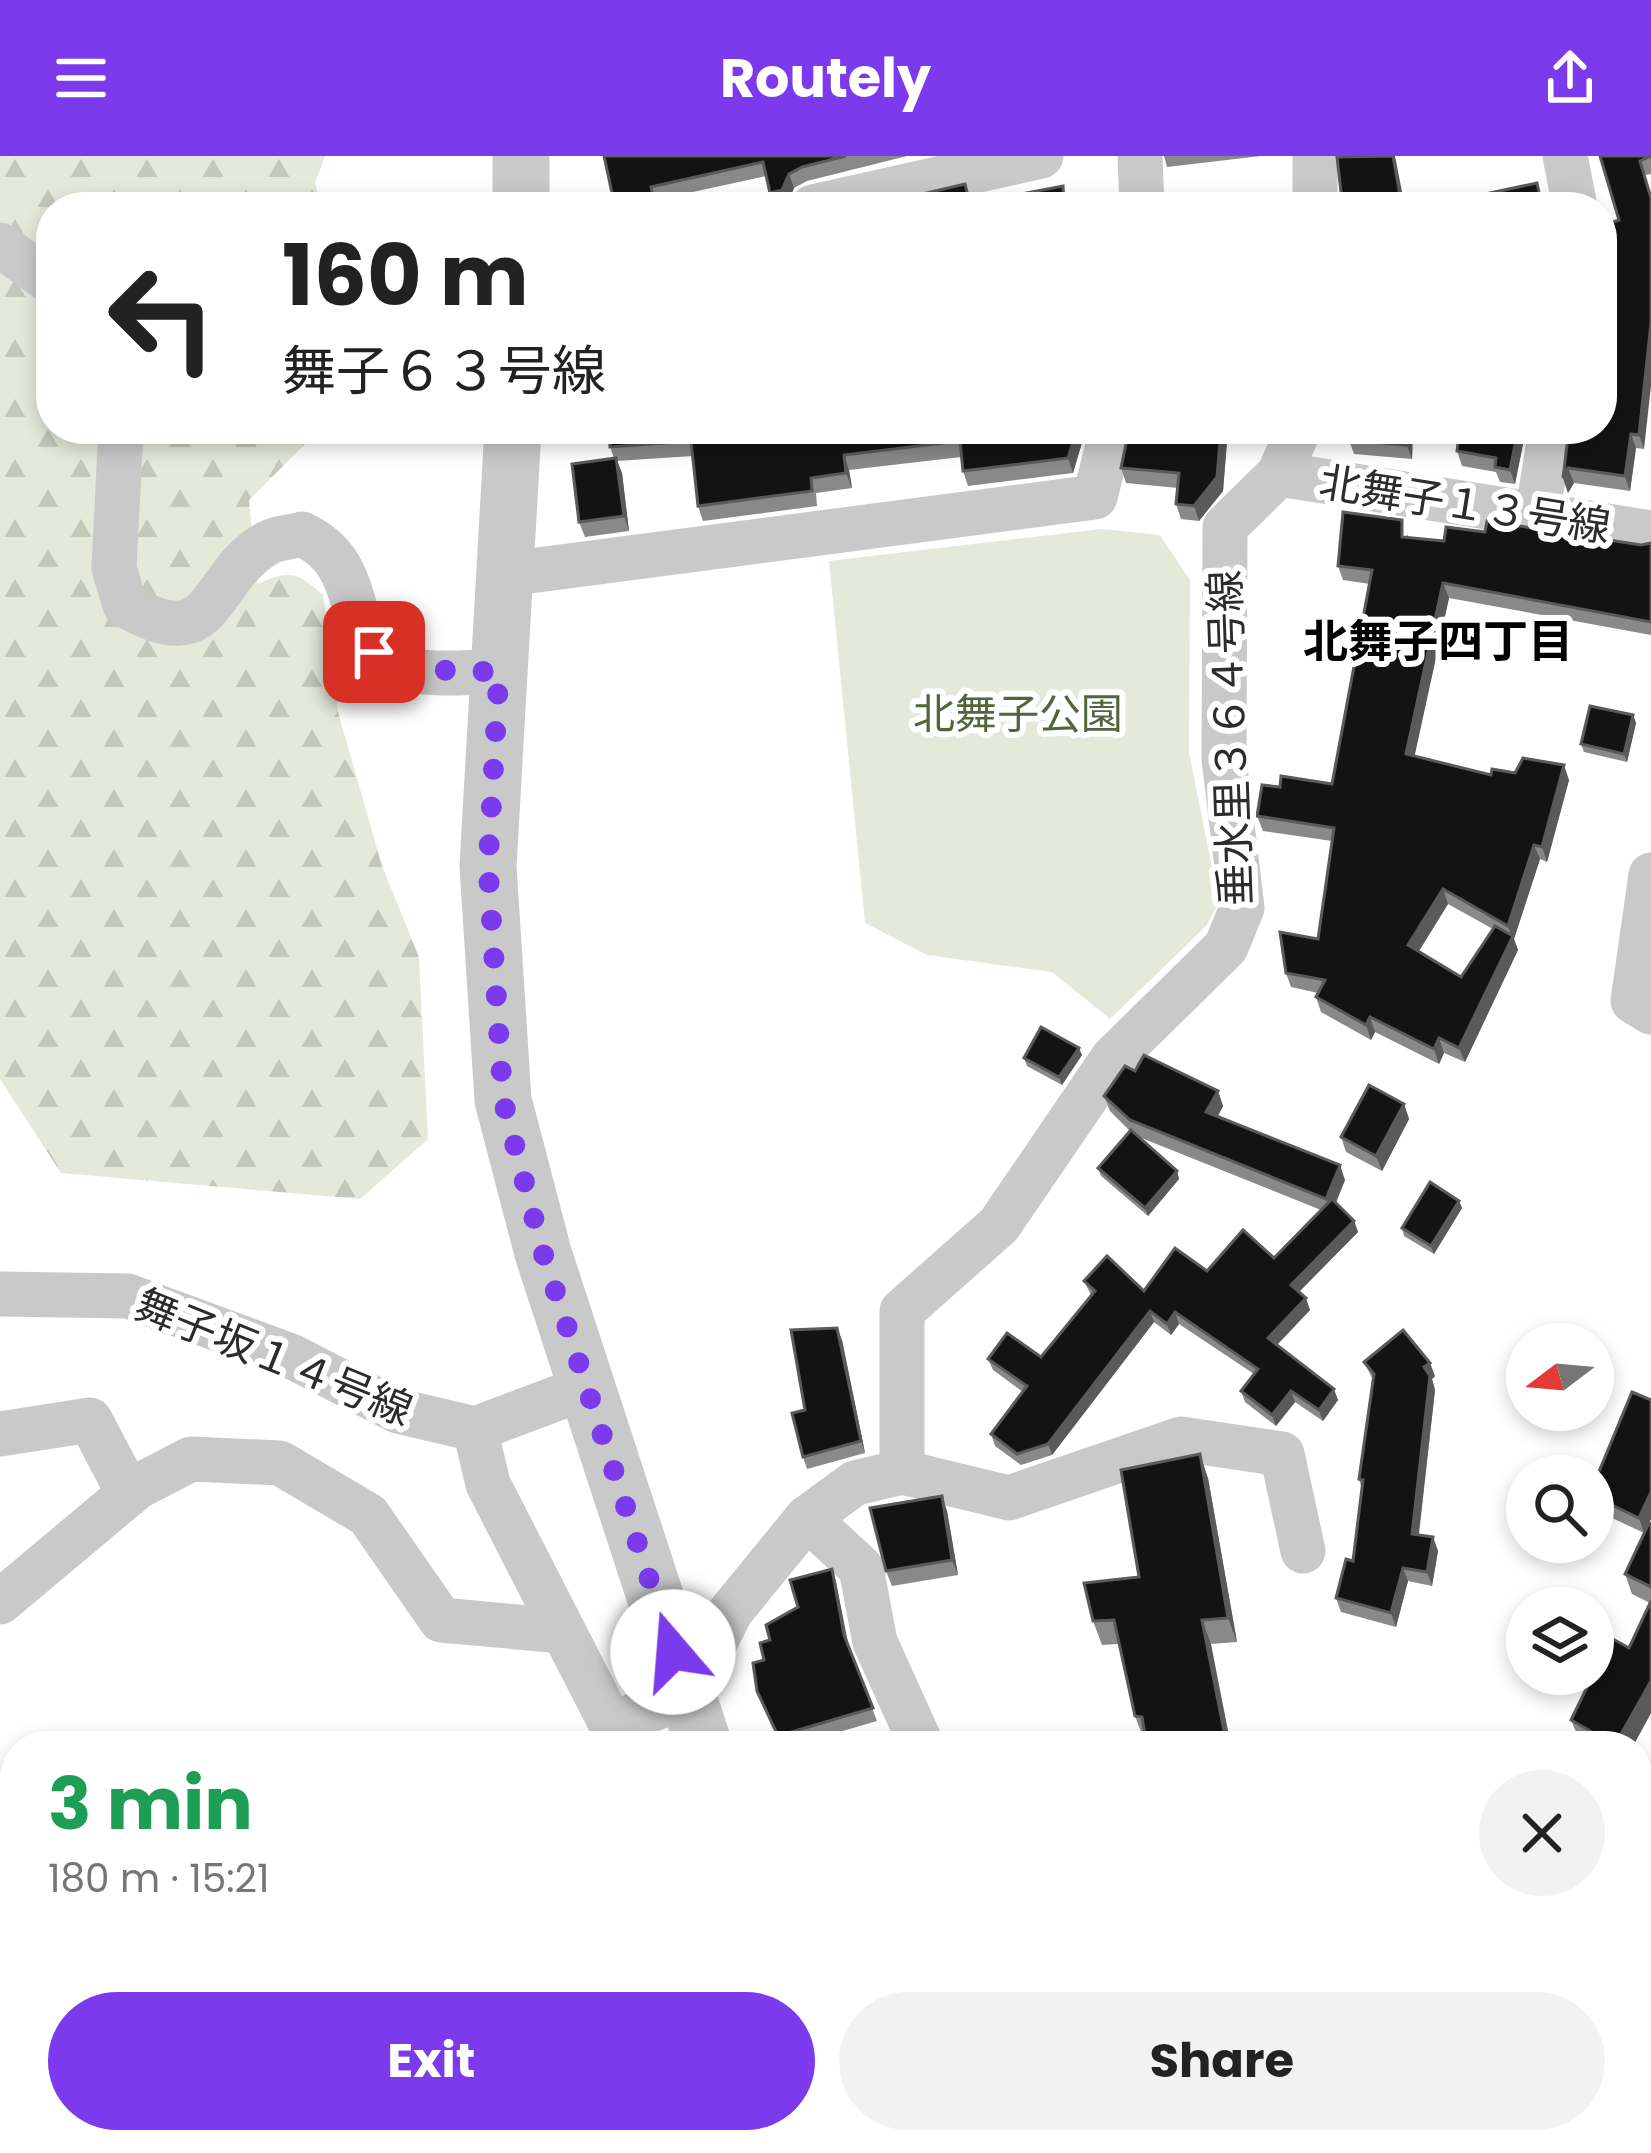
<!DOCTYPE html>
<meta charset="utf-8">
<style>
body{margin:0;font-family:Poppins,"Noto Sans JP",sans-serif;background:#f2f2f2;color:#222;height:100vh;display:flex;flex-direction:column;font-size:45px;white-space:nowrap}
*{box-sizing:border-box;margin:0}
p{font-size:39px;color:#767676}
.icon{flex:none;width:66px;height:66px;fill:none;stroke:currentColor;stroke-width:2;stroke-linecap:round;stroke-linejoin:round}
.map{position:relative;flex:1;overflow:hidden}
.panel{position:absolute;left:0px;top:1575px;width:1653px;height:423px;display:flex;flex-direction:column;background:#fff;border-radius:48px 48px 0 0;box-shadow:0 6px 18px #0003}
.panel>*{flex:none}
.top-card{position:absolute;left:36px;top:36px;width:1581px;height:252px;border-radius:48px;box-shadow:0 6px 18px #0003;background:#fff;color:#222;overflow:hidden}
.needle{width:78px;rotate:254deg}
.fabs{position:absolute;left:1506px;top:1167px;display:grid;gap:24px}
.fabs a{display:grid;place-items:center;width:108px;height:108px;border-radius:50%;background:#fff;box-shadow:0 6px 18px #0003;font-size:60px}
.pin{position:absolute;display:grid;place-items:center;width:102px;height:102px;color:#fff;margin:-51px;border-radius:24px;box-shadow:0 6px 18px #0006}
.me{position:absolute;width:132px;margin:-66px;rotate:342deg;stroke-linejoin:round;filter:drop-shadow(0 0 9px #0008)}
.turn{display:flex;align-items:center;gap:42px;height:252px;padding:0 48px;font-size:54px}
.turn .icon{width:156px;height:156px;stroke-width:2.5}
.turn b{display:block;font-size:84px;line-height:102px}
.round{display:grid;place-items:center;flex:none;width:126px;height:126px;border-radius:63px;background:#f2f2f2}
.summary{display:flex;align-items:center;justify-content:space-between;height:204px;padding:0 48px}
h1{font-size:72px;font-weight:700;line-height:90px;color:#1e9e55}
.action{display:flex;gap:24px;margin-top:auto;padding:24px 48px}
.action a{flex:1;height:138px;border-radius:72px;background:#7c3aed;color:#fff;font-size:48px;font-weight:700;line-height:138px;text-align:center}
.action a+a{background:#f2f2f2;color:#222}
header{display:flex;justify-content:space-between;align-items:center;height:156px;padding:0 48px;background:#7c3aed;color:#fff;font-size:54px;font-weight:700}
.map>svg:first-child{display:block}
.green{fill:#e4e9da}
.forest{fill:url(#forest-firs)}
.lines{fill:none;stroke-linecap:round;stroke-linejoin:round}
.minor{stroke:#c9c9c9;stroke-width:45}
.tertiary{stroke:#c9c9c9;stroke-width:57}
.wall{fill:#898989;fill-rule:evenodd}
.shaded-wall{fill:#5a5a5a}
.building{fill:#131313;stroke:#5a5a5a;stroke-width:3}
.route{stroke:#7c3aed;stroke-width:21;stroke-dasharray:0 37.8}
.labels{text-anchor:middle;stroke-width:12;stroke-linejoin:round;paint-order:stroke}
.street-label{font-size:42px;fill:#2c2c2c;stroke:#fff}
.park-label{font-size:42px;fill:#53653d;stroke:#fff}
.neighbourhood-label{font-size:45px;font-weight:bold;fill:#000;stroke:#fff}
</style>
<header><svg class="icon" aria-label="menu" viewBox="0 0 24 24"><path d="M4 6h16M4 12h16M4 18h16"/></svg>Routely<svg class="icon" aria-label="share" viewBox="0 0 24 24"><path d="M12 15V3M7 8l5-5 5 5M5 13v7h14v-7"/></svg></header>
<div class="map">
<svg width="1651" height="1997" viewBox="0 0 1651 1997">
<defs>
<pattern id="forest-firs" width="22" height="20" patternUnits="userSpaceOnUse" patternTransform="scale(3)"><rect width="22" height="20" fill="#e4e9da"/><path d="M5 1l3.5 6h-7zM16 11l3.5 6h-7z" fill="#c4c8bb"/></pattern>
</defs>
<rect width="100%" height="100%" fill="#fff"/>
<polygon class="green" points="1102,373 1160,379 1190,424 1189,596 1219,747 1206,770 1110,863 1052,816 927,799 865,767 829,405"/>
<path class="forest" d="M0 0H325L315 27 322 51H51V273H348L306 287 249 344 257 428C288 415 296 414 323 439L338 556 382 710 419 801 428 983 360 1043 61 1017 0 923Z"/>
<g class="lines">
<g class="minor">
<polyline points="1140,0 1142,51"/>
<polyline points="1565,0 1575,51"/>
<polyline points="813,51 1041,0"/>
<polyline points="1315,51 1315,0"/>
<polyline points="0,89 51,126"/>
<path d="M121 273 114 412 125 449C218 503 205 424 266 388 275 382 292 381 302 378 376 413 333 488 405 512 431 521 471 515 499 516"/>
<polyline points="1279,318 1651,377"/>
<polyline points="1537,361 1551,273"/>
<polyline points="507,418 1095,341 1112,273"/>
<polyline points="1651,719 1633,845 1651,856"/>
<polyline points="0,1138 128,1140 291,1200 398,1255 475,1273"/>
<polyline points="587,1231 475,1273 488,1328 611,1568 688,1540 731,1455 807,1362 855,1327 902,1316 1009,1342 1181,1283 1282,1298 1303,1395"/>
<polyline points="0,1278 90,1264 129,1338"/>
<polyline points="902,1316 902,1155 999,1069 1113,902 1226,791 1242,752 1224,603 1225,371 1279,318 1299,273"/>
<polyline points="807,1362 861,1412 875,1486 922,1590"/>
<polyline points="0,1446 137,1331 191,1303 280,1307 368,1359 441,1464 563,1475"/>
<polyline points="0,1920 15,1921"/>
<polyline points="1638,1980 1651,1983"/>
<polyline points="1121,1983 1130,1997"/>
<polyline points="173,1997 180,1983"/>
<polyline points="672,1997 709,1983"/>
<polyline points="1314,1997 1339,1983"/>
</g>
<g class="tertiary">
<polyline points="521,51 521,0"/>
<polyline points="513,273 488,710 503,944 543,1097 704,1590"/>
<polyline points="832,1983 837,1997"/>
</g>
</g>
<g class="wall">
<polygon points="604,0 907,0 807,25 794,32 787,48 775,51 766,20 656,44"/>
<polygon points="1164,0 1261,0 1167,11"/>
<polygon points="1600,0 1651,0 1651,18 1645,19 1644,293 1636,292 1630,335 1574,327 1568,337 1563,322 1619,64"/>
<polygon points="609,273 1086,273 1073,317 968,330 963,315 961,301 849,314 852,332 816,337 817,350 703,365 698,350 692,300 617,305 622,317 629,375 585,381 579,366 614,302 610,291"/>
<polygon points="1129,273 1228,273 1223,335 1199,365 1181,363 1176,348 1178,332 1126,327 1121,312"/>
<polygon points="1350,273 1413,273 1412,303 1354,298 1349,284"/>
<polygon points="1526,273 1515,328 1500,326 1496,316 1462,310 1457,295"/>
<path d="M1485 376 1641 389 1651 387V479L1449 442 1414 600 1491 619 1569 624 1547 706 1540 703 1514 783 1518 794 1465 906 1444 897 1439 908 1375 876 1371 884 1321 856 1316 841 1318 837 1291 831 1286 817 1318 783 1332 685 1263 675 1257 660 1280 631 1332 628 1370 428 1343 424 1338 410 1408 379V381L1444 385ZM1448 748 1493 773 1461 821 1419 795Z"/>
<polygon points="1633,559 1636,567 1627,606 1584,596 1581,588"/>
<polygon points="1082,899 1062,929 1027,910 1024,902"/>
<polygon points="1135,915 1218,935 1223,950 1218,960 1345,1024 1336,1047 1354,1065 1358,1076 1299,1136 1310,1154 1277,1189 1338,1244 1323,1265 1295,1246 1276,1270 1245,1246 1241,1235 1254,1218 1179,1168 1171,1179 1154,1166 1052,1299 1021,1309 995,1290 991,1278 1023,1236 993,1214 988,1203 1041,1201 1091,1139 1084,1125 1144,1135 1207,1115 1274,1102 1321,1054 1139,981 1177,1015 1179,1023 1148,1060 1101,1020 1098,1012 1130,975 1110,955 1104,940"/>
<polygon points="1404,948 1409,963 1382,1015 1346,996 1341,981"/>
<polygon points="1459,1045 1462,1052 1434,1098 1404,1080 1402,1072"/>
<polygon points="842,1184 865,1297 807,1313 803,1301 805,1254"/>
<polygon points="1364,1206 1435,1220 1432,1223 1435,1234 1419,1379 1433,1381 1438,1395 1432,1430 1408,1425 1396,1471 1341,1456 1336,1442 1353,1405 1362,1333 1359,1323 1373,1224"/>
<polygon points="1208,1322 1237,1486 1211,1488 1146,1585 1144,1584 1135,1560 1119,1488 1102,1489 1093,1465 1139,1421"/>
<polygon points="1593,1330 1651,1363 1644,1377 1595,1354 1593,1348"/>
<polygon points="947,1355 958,1419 892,1430 886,1415"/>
<polygon points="1651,1368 1651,1557 1633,1590 1591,1590 1579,1583 1571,1564 1629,1492 1650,1447 1632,1438 1625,1418"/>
<polygon points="836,1426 848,1490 877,1565 791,1590 782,1590 757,1535 770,1484 798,1451"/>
<polygon points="1638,1618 1651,1625 1651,1697 1638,1690"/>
<polygon points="894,1983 1066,1983 1011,1997 898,1997"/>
<polygon points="1382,1983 1446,1983 1451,1997 1391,1997"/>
</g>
<g class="shaded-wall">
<polygon points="1393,0 1395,0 1405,51 1402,51"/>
<polygon points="789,18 794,32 787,48 782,34"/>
<polygon points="1651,167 1651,230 1644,293 1639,279"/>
<polygon points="1077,273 1086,273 1073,317 1068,302"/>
<polygon points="1221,273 1228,273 1223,335 1199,365 1194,350"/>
<polygon points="1408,273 1413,273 1412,303 1407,289"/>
<polygon points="1518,273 1526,273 1515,328 1510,314"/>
<polygon points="1631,278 1636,292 1630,335 1625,320"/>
<polygon points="844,299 849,314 852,332 846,317"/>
<polygon points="616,302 622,317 629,375 624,360"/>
<polygon points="1568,312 1574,327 1568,337 1563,322"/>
<polygon points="1443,427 1449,442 1412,612 1406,598"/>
<polygon points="1633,559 1636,567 1627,606 1624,598"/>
<polygon points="1564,609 1569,624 1547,706 1542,691"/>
<polygon points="1534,689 1540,703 1514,783 1518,794 1465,906 1459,892 1512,781 1508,770"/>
<polygon points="1443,733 1448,748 1414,803 1408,789"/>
<polygon points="1370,861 1375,876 1371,884 1366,869"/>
<polygon points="1439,882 1444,897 1439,908 1434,893"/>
<polygon points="1079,892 1082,899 1062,929 1059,921"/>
<polygon points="1218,935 1223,950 1212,971 1206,956"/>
<polygon points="1404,948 1409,963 1382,1015 1376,1000"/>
<polygon points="1340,1009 1345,1024 1331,1058 1326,1043"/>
<polygon points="1177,1015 1179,1023 1148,1060 1145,1052"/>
<polygon points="1459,1045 1462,1052 1434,1098 1431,1090"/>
<polygon points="1354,1065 1358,1076 1295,1140 1291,1129"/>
<polygon points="1306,1142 1310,1154 1273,1193 1268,1182"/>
<polygon points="1150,1155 1154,1166 1052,1299 1048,1288"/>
<polygon points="1175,1156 1179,1168 1171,1179 1167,1168"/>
<polygon points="837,1172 842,1184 865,1297 861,1285"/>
<polygon points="1430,1207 1435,1220 1432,1223 1435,1234 1417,1392 1412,1378 1424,1211"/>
<polygon points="1334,1233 1338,1244 1323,1265 1319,1254"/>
<polygon points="1291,1235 1295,1246 1276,1270 1272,1259"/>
<polygon points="1200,1298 1208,1322 1237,1486 1228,1462"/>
<polygon points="1651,1336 1651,1363 1644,1377 1639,1362"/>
<polygon points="942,1340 947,1355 958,1419 952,1404"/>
<polygon points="1433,1381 1438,1395 1432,1430 1427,1416"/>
<polygon points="1403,1412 1408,1425 1396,1471 1391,1457"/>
<polygon points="832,1413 836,1426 849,1492 844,1479"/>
<polygon points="1202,1464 1211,1488 1231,1590 1227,1590"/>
<polygon points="1651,1525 1651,1557 1633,1590 1616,1590"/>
<polygon points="1146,1983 1181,1983 1183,1988 1170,1997 1151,1997"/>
<polygon points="1282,1983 1292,1983 1291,1997 1282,1987"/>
<polygon points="1505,1983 1519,1983 1509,1993"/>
</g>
<g class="building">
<polygon points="604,0 846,0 802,11 789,18 782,34 770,37 763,6 651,31 655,51 615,51"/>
<polygon points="1393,0 1402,51 1337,51 1336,45 1342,45 1337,1"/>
<polygon points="1600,0 1651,0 1640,5 1651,42 1651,167 1639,279 1631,278 1625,320 1568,312 1563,322 1569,273 1602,273 1602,70 1619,64"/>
<polygon points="1537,27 1542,51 1478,51 1476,40"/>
<polygon points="965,28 970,48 1063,30 1064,47 1112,46 1117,51 912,51 909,41"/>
<polygon points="1285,44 1285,51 1164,51 1164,46"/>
<polygon points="609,273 1077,273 1068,302 963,315 960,285 844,299 846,317 811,322 812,335 698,350 691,285 610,291"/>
<polygon points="1129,273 1221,273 1217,321 1194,350 1176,348 1179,317 1121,312"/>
<polygon points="1350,273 1408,273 1407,289 1349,284"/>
<polygon points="1460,273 1518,273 1510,314 1495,311 1496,302 1457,295"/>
<polygon points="616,302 624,360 579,366 572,308"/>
<polygon points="1343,356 1402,364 1402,381 1444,385 1446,371 1485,376 1487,365 1641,389 1651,387 1651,466 1443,427 1406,598 1491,619 1492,613 1515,617 1523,602 1564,609 1542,691 1534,689 1508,770 1443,733 1408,789 1461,821 1495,770 1513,780 1459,892 1439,882 1434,893 1370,861 1366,869 1316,841 1325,824 1286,817 1280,776 1318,783 1334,672 1257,660 1262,629 1280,631 1281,620 1332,628 1372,414 1338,410"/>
<polygon points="1590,550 1633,559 1624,598 1581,588"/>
<polygon points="1041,871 1079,892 1059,921 1024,902"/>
<polygon points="1144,899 1218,935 1206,956 1340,1009 1326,1043 1130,964 1104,940 1125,910 1135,915"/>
<polygon points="1369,929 1404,948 1376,1000 1341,981"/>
<polygon points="1131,974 1177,1015 1145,1052 1098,1012"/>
<polygon points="1430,1026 1459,1045 1431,1090 1402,1072"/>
<polygon points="1332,1043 1354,1065 1291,1129 1306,1142 1268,1182 1334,1233 1319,1254 1291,1235 1272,1259 1241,1235 1258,1213 1175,1156 1167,1168 1150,1155 1048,1288 1017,1298 991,1278 1027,1230 988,1203 1007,1177 1041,1201 1095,1135 1084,1125 1107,1100 1144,1135 1175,1092 1207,1115 1243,1074 1274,1102"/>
<polygon points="837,1172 861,1285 803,1301 792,1257 805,1254 791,1174"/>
<polygon points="1403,1174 1430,1207 1424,1211 1430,1220 1412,1378 1433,1381 1427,1416 1403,1412 1391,1457 1336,1442 1346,1403 1353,1405 1363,1324 1359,1323 1374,1218 1364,1206"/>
<polygon points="1632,1236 1651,1244 1651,1336 1639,1362 1593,1340 1593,1330"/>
<polygon points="1200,1298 1228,1462 1202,1464 1227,1590 1147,1590 1142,1561 1135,1560 1114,1464 1093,1465 1084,1427 1139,1421 1121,1314"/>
<polygon points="942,1340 952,1404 886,1415 870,1352"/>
<polygon points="1649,1367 1651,1368 1651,1431 1625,1418"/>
<polygon points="832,1413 844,1479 873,1552 778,1580 757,1535 753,1507 764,1504 760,1487 770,1484 766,1469 798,1451 790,1424"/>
<polygon points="1651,1445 1651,1525 1615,1589 1571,1564 1611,1482 1629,1492"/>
<polygon points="1638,1618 1651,1625 1651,1685 1638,1678"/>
<polygon points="894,1983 987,1983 947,1993 949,1997 898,1997"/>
<polygon points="1041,1983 1066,1983 1067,1997 1023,1997 1022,1985"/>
<polygon points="1183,1983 1282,1983 1282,1987 1299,1997 1190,1997"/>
<polygon points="1389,1983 1441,1983 1418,1997 1397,1997"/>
</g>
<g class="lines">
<polyline class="route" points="374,496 406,513 499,516 488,710 503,944 543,1097 673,1496"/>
</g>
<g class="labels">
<g class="street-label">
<text transform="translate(1465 348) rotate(9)" y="15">北舞子１３号線</text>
<text transform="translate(1230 582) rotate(-92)" y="15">垂水里３６４号線</text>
<text transform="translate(274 1201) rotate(22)" y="15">舞子坂１４号線</text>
</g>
<g class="park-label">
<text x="1018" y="573">北舞子公園</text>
</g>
<g class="neighbourhood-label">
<text x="1438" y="501">北舞子四丁目</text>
</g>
</g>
</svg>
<div class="fabs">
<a><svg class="needle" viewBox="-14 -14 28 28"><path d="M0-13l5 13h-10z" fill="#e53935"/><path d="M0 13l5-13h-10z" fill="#767676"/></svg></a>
<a><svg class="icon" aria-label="search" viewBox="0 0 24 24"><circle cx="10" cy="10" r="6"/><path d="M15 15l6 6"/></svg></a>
<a><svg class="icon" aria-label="layers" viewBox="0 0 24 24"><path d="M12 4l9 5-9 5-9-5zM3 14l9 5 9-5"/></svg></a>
</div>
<div class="pin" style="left:374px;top:496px;background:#d93025"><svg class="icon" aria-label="arrive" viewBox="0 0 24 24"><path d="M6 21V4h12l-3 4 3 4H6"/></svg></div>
<svg class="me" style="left:673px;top:1496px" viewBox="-20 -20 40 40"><circle r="19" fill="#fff"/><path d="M0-13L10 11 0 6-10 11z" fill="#7c3aed"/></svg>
<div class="top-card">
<div class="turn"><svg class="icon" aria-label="left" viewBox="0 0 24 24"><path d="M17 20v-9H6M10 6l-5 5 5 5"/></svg><div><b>160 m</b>舞子６３号線</div></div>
</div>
<section class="panel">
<div class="summary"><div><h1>3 min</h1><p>180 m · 15:21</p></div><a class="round"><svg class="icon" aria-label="close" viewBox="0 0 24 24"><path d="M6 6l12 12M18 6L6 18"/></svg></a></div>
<div class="action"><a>Exit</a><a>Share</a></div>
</section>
</div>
